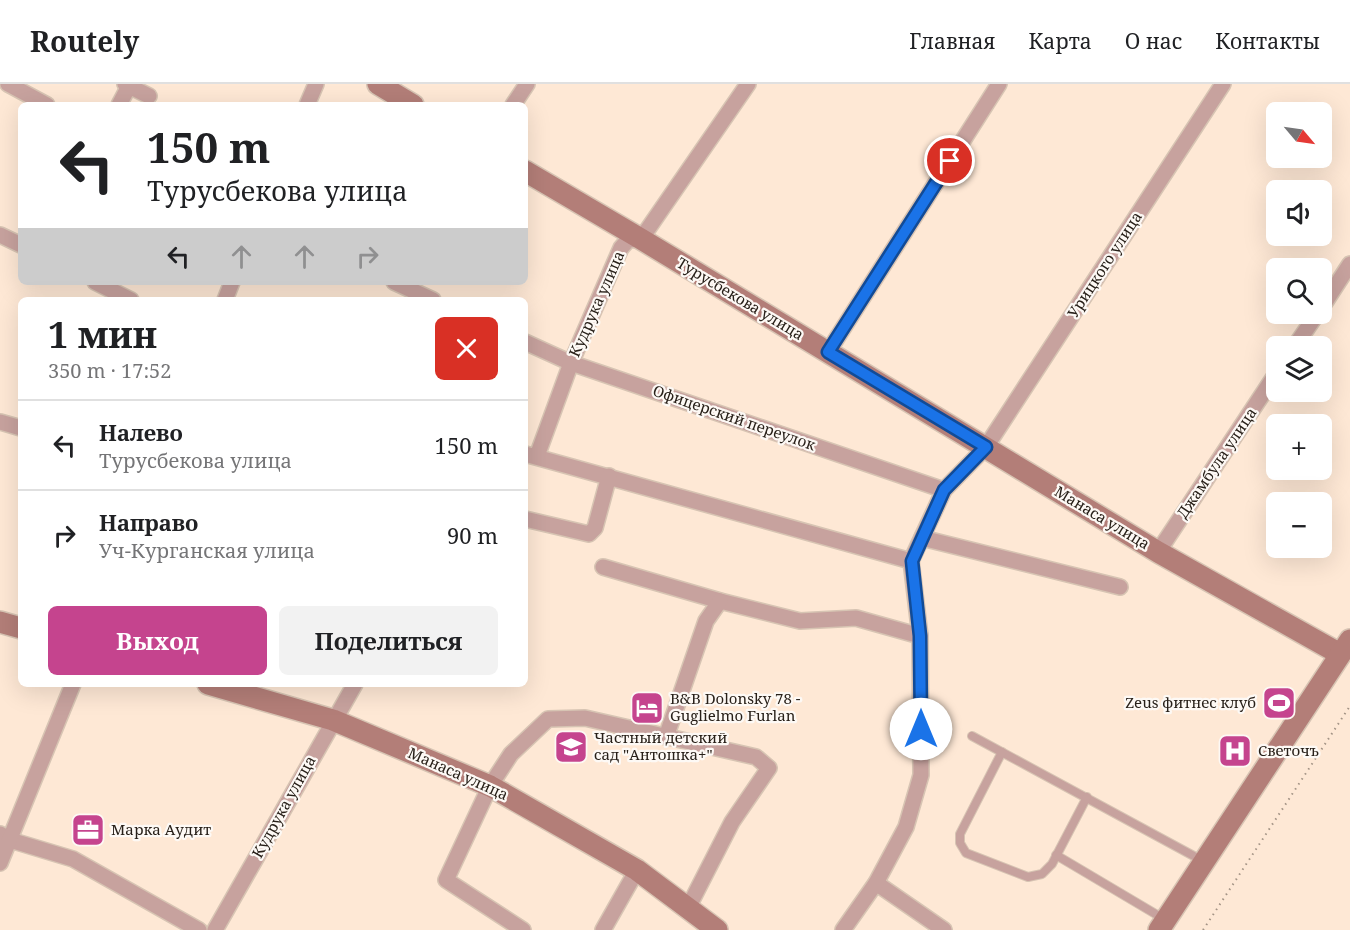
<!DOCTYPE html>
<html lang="ru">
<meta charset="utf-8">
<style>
body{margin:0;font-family:"Noto Serif",serif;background:#f2f2f2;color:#202124;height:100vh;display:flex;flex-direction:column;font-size:22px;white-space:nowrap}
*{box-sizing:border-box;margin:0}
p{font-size:20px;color:#757577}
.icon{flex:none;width:33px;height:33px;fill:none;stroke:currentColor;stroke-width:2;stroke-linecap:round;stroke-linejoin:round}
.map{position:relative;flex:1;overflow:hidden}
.drawer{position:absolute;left:18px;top:213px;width:510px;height:390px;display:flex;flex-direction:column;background:#fff;border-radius:9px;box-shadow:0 6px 24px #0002}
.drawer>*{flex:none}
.banner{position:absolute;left:18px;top:18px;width:510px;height:183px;border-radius:9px;box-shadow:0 6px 24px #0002;background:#fff;color:#202124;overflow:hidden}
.needle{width:39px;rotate:119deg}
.buttons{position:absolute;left:1266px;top:18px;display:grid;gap:12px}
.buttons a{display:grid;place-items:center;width:66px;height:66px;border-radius:9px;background:#fff;box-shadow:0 6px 24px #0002;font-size:30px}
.pin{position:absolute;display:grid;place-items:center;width:51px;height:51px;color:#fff;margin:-26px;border:3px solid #fff;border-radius:50%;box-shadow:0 2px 6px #0007}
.me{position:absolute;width:66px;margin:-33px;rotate:0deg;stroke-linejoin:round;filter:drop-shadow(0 0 4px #0008)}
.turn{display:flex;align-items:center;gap:21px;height:126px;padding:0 30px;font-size:27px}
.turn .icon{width:78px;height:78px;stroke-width:2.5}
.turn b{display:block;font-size:42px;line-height:51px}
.lanes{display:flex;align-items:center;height:57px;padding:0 30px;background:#0003;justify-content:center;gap:30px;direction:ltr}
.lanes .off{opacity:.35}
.round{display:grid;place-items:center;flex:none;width:63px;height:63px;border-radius:9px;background:#f2f2f2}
.overview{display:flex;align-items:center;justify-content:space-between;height:102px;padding:0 30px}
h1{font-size:36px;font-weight:700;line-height:45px}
.cta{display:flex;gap:12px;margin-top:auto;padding:12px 30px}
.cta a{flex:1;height:69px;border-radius:9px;background:#c5448e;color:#fff;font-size:24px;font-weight:700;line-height:69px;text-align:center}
.cta a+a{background:#f2f2f2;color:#202124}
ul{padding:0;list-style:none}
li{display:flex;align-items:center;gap:18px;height:90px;padding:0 30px;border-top:2px solid #e0e0e0}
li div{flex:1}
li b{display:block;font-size:22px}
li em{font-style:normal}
header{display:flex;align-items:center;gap:36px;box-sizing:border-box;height:84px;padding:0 30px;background:#fff;border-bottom:2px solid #e0e0e0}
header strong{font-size:28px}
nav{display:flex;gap:33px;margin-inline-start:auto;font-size:21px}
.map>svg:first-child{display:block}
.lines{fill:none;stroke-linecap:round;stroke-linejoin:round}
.lane-casing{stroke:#d7c4b3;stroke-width:10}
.street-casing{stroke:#d7c4b3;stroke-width:18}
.secondary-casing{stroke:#d7c4b3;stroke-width:24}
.path{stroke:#a39385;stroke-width:2;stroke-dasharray:1.5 4.5;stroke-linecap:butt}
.lane{stroke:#c7a29e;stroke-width:8}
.street{stroke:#c7a29e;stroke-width:15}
.secondary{stroke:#b37e78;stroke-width:21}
.route-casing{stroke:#114b97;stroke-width:15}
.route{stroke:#1a73e8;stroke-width:10}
.labels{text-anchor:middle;stroke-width:4.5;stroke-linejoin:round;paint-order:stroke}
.street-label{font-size:15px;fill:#282019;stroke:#fdf9f5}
.poi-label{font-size:15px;fill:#282019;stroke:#fdf9f5;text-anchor:start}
</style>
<header>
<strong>Routely</strong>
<nav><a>Главная</a><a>Карта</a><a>О нас</a><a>Контакты</a></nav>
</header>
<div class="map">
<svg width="1350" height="846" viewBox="0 0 1350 846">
<rect width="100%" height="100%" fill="#fee8d5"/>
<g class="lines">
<defs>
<g id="lane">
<polyline points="972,652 1203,777"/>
<polyline points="1002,668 960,750 960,759 966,769 1028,793 1042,790 1052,780 1087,713"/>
<polyline points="1056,771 1164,835"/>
</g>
<g id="street">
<polyline points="8,0 47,21"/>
<polyline points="125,0 149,12"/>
<polyline points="119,21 129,2"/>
<polyline points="307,21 316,0"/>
<polyline points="513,21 527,0"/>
<polyline points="0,151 21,161"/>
<polyline points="95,198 131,216"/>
<polyline points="394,198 433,216"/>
<polyline points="225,216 232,198"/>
<polyline points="1322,223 1350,180"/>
<polyline points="525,258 571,279 944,406"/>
<polyline points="1295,262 1317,230"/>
<polyline points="828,268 999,0"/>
<polyline points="0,338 21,344"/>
<polyline points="525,370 911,477 944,406 986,363 1223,0"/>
<polyline points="537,372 571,279 621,164 628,156 641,155 748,0"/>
<polyline points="525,435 589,450 595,444 609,392"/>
<polyline points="922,454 1120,503"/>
<polyline points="1158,468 1276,290"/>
<polyline points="603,483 720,517 800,537 856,534 920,552"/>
<polyline points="666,653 706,537 720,517"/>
<polyline points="0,750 10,756 73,775 199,846"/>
<polyline points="0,779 73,600"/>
<polyline points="876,799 944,846"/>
<polyline points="215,846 355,600"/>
<polyline points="523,846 446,796 490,702 511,670 548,635 585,634 756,673 769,684 732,738 688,824"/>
<polyline points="603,846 637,786"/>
<polyline points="843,846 876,799 906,743 921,691 920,552 911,477"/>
</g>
<g id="secondary">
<polyline points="378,0 413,21"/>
<polyline points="525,87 641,155 1158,468 1340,570"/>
<polyline points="0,538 21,544"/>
<polyline points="208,600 333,636 490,702 637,786 717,846"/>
<polyline points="1159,846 1350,556"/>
</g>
</defs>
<use href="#lane" class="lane-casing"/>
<use href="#street" class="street-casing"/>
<use href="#secondary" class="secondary-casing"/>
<polyline class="path" points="1203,846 1350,622"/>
<use href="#lane" class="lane"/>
<use href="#street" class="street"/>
<use href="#secondary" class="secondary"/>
</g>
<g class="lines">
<defs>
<polyline id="route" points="921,645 920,552 912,477 944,406 986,363 828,268 950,77"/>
</defs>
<use href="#route" class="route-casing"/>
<use href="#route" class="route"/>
</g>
<defs>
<symbol id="stadium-square" viewBox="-11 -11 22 22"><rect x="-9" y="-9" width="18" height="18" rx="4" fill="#c5448e" stroke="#fdf9f5"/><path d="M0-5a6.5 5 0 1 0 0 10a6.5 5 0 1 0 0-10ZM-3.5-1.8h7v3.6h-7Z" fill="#fff"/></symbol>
<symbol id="hotel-square" viewBox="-11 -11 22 22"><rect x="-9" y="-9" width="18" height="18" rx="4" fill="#c5448e" stroke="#fdf9f5"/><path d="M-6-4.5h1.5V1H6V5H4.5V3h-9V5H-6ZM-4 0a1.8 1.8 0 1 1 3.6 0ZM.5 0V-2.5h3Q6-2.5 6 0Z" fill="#fff"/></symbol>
<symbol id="school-square" viewBox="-11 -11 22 22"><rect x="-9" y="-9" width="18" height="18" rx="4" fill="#c5448e" stroke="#fdf9f5"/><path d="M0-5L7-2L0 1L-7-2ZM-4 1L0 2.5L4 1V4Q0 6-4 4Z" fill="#fff"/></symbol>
<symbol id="hospital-square" viewBox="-11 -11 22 22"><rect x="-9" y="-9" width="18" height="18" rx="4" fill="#c5448e" stroke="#fdf9f5"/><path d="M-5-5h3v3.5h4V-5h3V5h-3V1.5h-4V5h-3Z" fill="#fff"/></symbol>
<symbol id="office-square" viewBox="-11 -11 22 22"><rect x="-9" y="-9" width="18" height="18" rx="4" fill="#c5448e" stroke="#fdf9f5"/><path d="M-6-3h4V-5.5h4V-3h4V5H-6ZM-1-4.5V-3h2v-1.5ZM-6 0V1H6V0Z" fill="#fff"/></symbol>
</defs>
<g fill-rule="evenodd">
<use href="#stadium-square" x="1260" y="600" width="38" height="38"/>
<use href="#hotel-square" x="628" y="605" width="38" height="38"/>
<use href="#school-square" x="552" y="644" width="38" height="38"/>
<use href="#hospital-square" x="1216" y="648" width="38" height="38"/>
<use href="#office-square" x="69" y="727" width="38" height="38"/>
</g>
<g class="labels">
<g class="street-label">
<text transform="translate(1105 181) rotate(-57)" y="5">Урицкого улица</text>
<text transform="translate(740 215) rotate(31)" y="5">Турусбекова улица</text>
<text transform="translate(597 220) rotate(-66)" y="5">Кудрука улица</text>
<text transform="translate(734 334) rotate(19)" y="5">Офицерский переулок</text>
<text transform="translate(1217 379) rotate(-56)" y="5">Джамбула улица</text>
<text transform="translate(1102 434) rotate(31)" y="5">Манаса улица</text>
<text transform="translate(458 690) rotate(24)" y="5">Манаса улица</text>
<text transform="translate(284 723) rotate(-61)" y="5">Кудрука улица</text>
</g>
<g class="poi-label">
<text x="670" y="620">B&amp;B Dolonsky 78 -<tspan x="670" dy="17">Guglielmo Furlan</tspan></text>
<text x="1256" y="624" text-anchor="end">Zeus фитнес клуб</text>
<text x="594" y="659">Частный детский<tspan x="594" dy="17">сад "Антошка+"</tspan></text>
<text x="1258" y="672">Светочъ</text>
<text x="111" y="751">Марка Аудит</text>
</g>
</g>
</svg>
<div class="buttons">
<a><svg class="needle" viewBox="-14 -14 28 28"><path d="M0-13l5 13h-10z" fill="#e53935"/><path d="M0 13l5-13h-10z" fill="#757577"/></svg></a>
<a><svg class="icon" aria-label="sound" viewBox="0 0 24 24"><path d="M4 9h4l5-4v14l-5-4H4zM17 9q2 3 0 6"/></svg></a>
<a><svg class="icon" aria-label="search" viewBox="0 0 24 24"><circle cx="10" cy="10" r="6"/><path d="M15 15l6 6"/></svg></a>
<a><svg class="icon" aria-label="layers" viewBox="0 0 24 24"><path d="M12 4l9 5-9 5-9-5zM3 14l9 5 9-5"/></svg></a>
<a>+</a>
<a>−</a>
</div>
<div class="pin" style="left:950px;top:77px;background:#d93025"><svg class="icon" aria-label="arrive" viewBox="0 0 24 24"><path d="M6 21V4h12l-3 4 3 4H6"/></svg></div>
<svg class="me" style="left:921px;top:645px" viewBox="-20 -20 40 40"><circle r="19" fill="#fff"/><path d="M0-13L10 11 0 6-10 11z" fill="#1a73e8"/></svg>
<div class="banner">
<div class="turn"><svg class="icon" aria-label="left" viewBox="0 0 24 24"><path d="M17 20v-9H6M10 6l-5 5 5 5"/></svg><div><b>150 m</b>Турусбекова улица</div></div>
<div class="lanes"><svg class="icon" aria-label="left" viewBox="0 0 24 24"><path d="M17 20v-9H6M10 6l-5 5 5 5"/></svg><svg class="icon off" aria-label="ahead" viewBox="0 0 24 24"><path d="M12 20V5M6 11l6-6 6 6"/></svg><svg class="icon off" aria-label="ahead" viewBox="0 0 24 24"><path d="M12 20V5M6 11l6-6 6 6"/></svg><svg class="icon off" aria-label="right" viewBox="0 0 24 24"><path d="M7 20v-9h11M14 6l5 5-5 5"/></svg></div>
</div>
<section class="drawer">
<div class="overview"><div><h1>1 мин</h1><p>350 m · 17:52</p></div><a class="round" style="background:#d93025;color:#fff"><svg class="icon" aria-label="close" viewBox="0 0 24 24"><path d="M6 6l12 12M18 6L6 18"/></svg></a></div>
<ul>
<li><svg class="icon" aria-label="left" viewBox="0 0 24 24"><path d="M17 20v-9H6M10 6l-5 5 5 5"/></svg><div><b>Налево</b><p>Турусбекова улица</p></div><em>150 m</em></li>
<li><svg class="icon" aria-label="right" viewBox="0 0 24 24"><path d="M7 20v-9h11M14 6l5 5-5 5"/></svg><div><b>Направо</b><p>Уч-Курганская улица</p></div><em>90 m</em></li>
</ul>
<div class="cta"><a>Выход</a><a>Поделиться</a></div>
</section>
</div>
